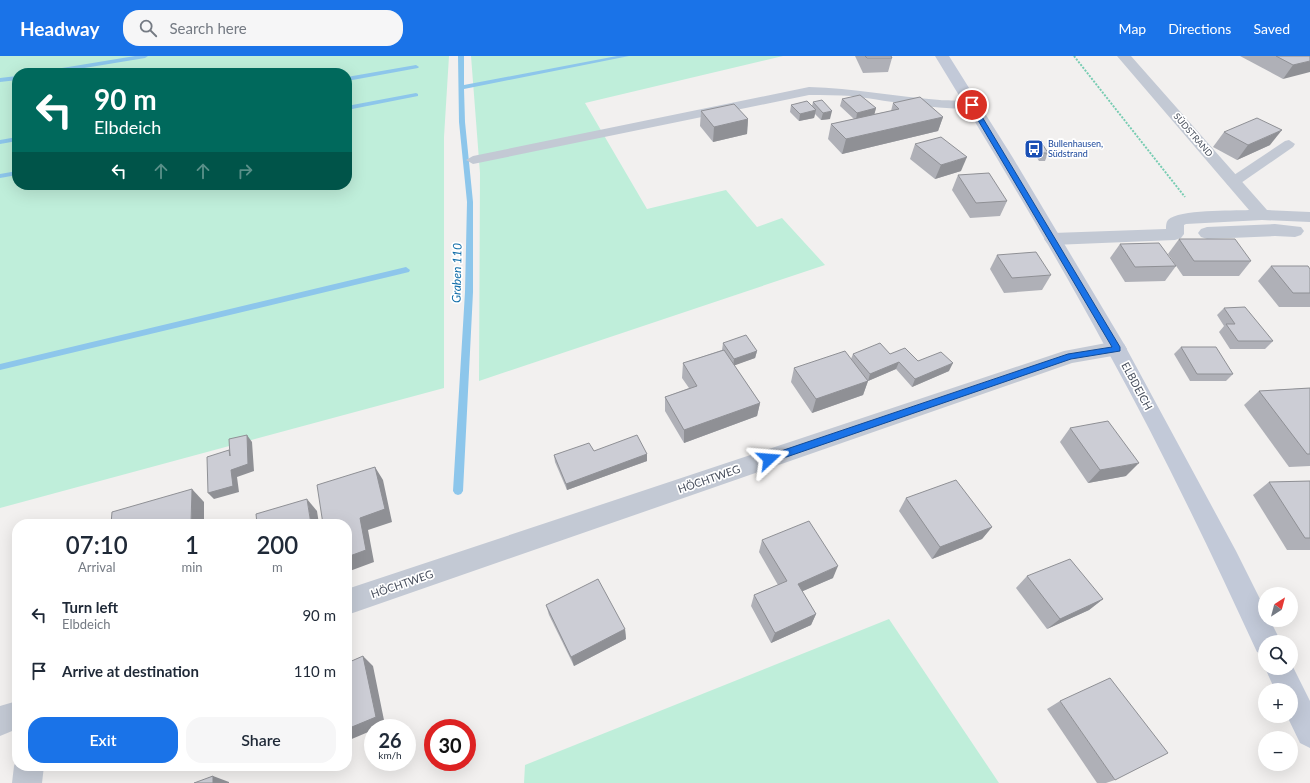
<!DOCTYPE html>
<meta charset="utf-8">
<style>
body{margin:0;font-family:Lato,sans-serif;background:#f6f6f7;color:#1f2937;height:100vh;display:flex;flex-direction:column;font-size:15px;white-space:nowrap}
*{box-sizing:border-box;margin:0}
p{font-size:13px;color:#747a83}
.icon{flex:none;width:22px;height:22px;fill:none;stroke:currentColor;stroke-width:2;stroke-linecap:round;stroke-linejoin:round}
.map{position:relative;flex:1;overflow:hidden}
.details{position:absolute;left:12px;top:463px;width:340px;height:252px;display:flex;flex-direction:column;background:#fff;border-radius:16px;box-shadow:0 4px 16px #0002}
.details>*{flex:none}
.hud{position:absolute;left:12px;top:12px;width:340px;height:122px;border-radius:16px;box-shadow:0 4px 16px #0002;background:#00695c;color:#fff;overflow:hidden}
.needle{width:26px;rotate:36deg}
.tools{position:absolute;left:1258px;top:531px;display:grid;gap:8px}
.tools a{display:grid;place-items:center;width:40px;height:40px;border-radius:50%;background:#fff;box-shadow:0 4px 16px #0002;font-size:20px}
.speed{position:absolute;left:364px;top:663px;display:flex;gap:8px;font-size:20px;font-weight:700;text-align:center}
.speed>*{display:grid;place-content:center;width:52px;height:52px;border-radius:50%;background:#fff;box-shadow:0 4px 16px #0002;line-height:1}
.speed small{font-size:10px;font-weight:400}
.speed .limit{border:6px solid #d22;background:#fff;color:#111}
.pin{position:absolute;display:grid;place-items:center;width:34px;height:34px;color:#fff;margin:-17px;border:2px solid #fff;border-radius:50%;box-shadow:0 1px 4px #0007}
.me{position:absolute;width:44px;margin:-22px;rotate:71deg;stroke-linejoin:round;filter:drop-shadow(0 0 3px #0008)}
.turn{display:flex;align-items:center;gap:14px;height:84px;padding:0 16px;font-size:18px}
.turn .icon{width:52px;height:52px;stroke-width:2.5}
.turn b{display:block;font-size:28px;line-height:34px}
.lanes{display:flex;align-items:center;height:38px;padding:0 16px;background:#0003;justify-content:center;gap:20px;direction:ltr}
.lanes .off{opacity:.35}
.eta{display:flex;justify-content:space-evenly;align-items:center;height:68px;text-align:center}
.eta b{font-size:24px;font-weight:600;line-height:28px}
.primary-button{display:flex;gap:8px;margin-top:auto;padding:8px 16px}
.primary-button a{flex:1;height:46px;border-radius:16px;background:#1a73e8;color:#fff;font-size:16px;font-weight:600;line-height:46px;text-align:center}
.primary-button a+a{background:#f6f6f7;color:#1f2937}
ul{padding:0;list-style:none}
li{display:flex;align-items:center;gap:12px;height:56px;padding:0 16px}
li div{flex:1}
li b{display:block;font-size:15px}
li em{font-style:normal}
header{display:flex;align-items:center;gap:24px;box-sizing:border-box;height:56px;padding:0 20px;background:#1a73e8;color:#fff}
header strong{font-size:19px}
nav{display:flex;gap:22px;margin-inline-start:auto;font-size:14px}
.search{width:280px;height:36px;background:#f6f6f7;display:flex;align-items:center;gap:10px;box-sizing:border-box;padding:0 14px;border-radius:16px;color:#747a83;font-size:15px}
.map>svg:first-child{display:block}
.green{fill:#bfeeda;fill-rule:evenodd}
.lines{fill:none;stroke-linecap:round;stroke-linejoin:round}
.stream{fill:#8dc6eb;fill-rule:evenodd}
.path{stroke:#77ccb2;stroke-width:2;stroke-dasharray:2 1.5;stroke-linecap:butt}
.lane{fill:#c3c9d4;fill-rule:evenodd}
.street{fill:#c3c9d4;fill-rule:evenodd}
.secondary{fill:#c2c9d8;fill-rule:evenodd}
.wall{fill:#afb0b7}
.shaded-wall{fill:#8f9095}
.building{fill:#cccdd5;stroke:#8f9095}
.route{fill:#1a73e8;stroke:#114b97}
.labels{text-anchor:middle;stroke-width:3.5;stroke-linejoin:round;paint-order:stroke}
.far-street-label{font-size:9px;fill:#484f5d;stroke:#fff}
.far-transit-label{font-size:9px;fill:#164399;stroke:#fff;text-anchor:start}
.street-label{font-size:11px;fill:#484f5d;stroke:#fff}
.water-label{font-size:12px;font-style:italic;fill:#0f6ca8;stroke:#fff}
</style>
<header>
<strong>Headway</strong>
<div class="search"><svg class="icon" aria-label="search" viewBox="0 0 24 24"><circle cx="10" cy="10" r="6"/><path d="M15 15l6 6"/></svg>Search here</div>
<nav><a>Map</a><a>Directions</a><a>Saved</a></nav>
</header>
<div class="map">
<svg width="1310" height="727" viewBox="0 0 1310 727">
<rect width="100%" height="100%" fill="#f2f0ef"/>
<g class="green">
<path d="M0 0H449L444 81V332L0 452ZM17 17H347V129H17Z"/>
<polygon points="471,0 783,0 585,47 647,153 726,134 757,171 782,162 825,209 479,325 480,117"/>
<polygon points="889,563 999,727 524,727 525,709"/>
</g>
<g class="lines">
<g class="stream">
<polygon points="135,0 148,0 145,2 54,17 41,17 44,15"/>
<polygon points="458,0 464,0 464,29 617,0 629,0 464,33 465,66 473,146 473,236 463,435 461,438 458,439 455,438 453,435 465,236 467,146 459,66"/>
<polygon points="416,9 419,11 418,12 347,25 347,21"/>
<polygon points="17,20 17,24 0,26 0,22"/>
<polygon points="416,37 418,38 418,40 347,54 347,50"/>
<polygon points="17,81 17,85 0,88 0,84"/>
<polygon points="17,115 17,119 0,122 0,118"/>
<polygon points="406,211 410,214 409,216 0,314 0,308"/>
</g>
<polyline class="path" points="1074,0 1185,141"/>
<g class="lane">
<path d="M809 31C853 32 896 41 940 44 948 45 974 43 978 49 970 60 869 42 852 40 838 39 823 39 809 39L473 108 466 104 473 100Z"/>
<polygon points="1289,84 1295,88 1293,91 1238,129 1228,129 1226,126 1228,123 1285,85"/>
</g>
<g class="street">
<path d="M1117 0H1131L1267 154 1310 156V166L1262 164 1186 168 1184 169V178L1181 182 1175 184 1053 189 1047 187 1044 183 1047 179 1053 177 1166 173C1166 169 1166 167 1168 164 1179 153 1232 155 1249 154Z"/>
<polygon points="1275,168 1301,171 1304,175 1301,179 1295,181 1275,180 1207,183 1201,181 1198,177 1201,173 1207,171"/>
<polygon points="1117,285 1124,288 1127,293 1124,298 1072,307 347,559 347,533 1064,295"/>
<polygon points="17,645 17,673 0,680 0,650"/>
<polygon points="17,703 17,710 44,710 42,727 12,727 14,710"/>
</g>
<g class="secondary">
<path d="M935 0H949L1013 102 1124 288 1236 495 1265 553V564H1270L1281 586H1265V599L1257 596C1210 494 1161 392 1107 294 1053 194 994 97 935 0Z"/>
<polygon points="1291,607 1310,645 1310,692 1300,687 1287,660 1291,660 1291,634 1275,634 1265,612 1291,612"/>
</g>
</g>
<g class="wall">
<polygon points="855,0 891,0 892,2 888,16 863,17"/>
<polygon points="1240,0 1310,0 1283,23"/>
<polygon points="842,43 876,52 874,58 891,55 893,47 943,61 938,75 842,98 828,83 831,68 854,63 840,50"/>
<polygon points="813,46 830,63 821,64 815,58 814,62 799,65 790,56 791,49 812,50"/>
<polygon points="701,55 748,63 747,78 713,86 700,70"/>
<polygon points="1224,76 1270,89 1237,104 1213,91"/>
<polygon points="915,88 961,115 935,123 910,103"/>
<polygon points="1038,89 1048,97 1045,105 1039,105 1034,97"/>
<polygon points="958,119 1007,145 1000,160 970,162 952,134"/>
<polygon points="1179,183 1251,205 1239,220 1183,220 1168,198"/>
<polygon points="1120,188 1176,210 1165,225 1125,226 1110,202"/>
<polygon points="997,199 1051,219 1042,234 1004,237 990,213"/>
<polygon points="1271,210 1310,213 1310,251 1279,251 1258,225"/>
<polygon points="1224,252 1273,285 1265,293 1230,293 1219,276 1224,270 1217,259"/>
<polygon points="723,287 757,295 755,302 734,309 760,347 757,360 684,387 665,355 665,341 689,332 682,322 683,307 722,294"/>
<polygon points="1181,291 1233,318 1226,325 1190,325 1174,298"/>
<polygon points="853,298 890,298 918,305 949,315 912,331 896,313 868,325 863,339 812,357 791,326 794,312 851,303"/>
<polygon points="1310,332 1310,410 1289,411 1244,349 1259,335"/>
<polygon points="1070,372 1126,420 1088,427 1060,386"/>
<polygon points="594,395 647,398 647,405 567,434 555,406 554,399"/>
<polygon points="1310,425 1310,494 1287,494 1253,439 1269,426"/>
<polygon points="906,442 992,471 982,483 932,503 899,455"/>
<polygon points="762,484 833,522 802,535 816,558 811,569 771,587 751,550 754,539 778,529 759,496"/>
<polygon points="1027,520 1103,543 1089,554 1047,573 1016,532"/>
<polygon points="546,549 625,573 626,583 574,610 549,559"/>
<polygon points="1060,645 1115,724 1106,727 1097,727 1047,653"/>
</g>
<g class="shaded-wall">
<polygon points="1310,5 1310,16 1283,23 1293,9"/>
<polygon points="876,52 874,60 856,64 857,57"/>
<polygon points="816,54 814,62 799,65 800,58"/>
<polygon points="832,55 830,63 821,64 823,57"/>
<polygon points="943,61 938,75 842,98 846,83"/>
<polygon points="748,63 747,78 713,86 714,71"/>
<polygon points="1282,74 1270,89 1237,104 1248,89"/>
<polygon points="967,101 961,115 935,123 941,109"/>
<polygon points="757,295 755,302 733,310 734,303"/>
<polygon points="899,306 896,313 868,325 870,318"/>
<polygon points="953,307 949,315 912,331 915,323"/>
<polygon points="868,325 863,339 812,357 816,343"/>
<polygon points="760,347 757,360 684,387 684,374"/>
<polygon points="247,379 252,386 254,415 237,421 239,436 214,443 208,437"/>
<polygon points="647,398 647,405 567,434 566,428"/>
<polygon points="1139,407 1126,420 1088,427 1100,414"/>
<polygon points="375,411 383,424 392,466 368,474 374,506 347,516 347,501"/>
<polygon points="192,433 204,446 204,468 191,468"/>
<polygon points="307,443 317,455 319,468 311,468"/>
<polygon points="992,471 982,483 932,503 940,491"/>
<polygon points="838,510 833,522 794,539 798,528"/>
<polygon points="1103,543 1089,554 1047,573 1060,563"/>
<polygon points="816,558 811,569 771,587 775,577"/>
<polygon points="625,573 626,583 574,610 571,601"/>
<polygon points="363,600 373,610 385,669 378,672 373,672 373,674 347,685 347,673"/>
<polygon points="213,720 229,726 229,727 213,727"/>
</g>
<g class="building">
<polygon points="865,0 891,0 892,2 867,2"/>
<polygon points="1276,0 1310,0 1310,5 1293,9"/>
<polygon points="860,39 876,52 857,57 842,43"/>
<polygon points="920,41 943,61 846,83 831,68 899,53 893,47"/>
<polygon points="822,44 832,55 823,57 813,46"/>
<polygon points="807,45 816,54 800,58 791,49"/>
<polygon points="734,48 748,63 714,71 701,55"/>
<polygon points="1257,62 1282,74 1248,89 1224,76"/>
<polygon points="941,81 967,101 941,109 915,88"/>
<polygon points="1038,89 1043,89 1048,97 1043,97"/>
<polygon points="989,117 1007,145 976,147 958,119"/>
<polygon points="1179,183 1235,183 1251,205 1194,205"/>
<polygon points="1159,187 1176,210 1135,211 1120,188"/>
<polygon points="1036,196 1051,219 1012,222 997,199"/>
<polygon points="1271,210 1308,210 1310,213 1310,237 1293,237"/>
<polygon points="1245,251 1273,285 1238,285 1226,268 1235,268 1224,252"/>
<polygon points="746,279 757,295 734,303 723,287"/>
<polygon points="880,287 890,298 905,292 918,305 941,296 953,307 915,323 899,306 870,318 853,298"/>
<polygon points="1181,291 1216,291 1233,318 1197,318"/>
<polygon points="724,294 760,347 684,374 665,341 697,330 683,307"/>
<polygon points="845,295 868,325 816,343 794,312"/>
<polygon points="1310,332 1310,398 1307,398 1259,335"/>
<polygon points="1108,365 1139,407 1100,414 1070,372"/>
<polygon points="247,379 248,408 231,414 233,430 208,437 207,401 229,394 230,400 229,383"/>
<polygon points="637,379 647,398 566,428 554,399 589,387 594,395"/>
<polygon points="375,411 385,453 360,462 366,494 347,501 347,468 323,468 317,429"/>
<polygon points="956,424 992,471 940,491 906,442"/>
<polygon points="1310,425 1310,482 1305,482 1269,426"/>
<polygon points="192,433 191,468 111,468 112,456"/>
<polygon points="307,443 311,468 257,468 256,458"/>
<polygon points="809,465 838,510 798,528 816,558 775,577 754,539 787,525 762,484"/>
<polygon points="1070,503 1103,543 1060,563 1027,520"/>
<polygon points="598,523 625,573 571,601 546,549"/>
<polygon points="363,600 376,661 347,673 347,607"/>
<polygon points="1110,622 1168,697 1115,724 1060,645"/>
<polygon points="213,720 213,727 194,727"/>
</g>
<polygon class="route" points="972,47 975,49 1120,291 1120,295 1071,303 769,407 766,406 766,400 1068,298 1112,291 969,49"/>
<defs>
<symbol id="bus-square" viewBox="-11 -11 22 22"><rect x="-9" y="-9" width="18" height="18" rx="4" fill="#1a4fb4" stroke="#fff"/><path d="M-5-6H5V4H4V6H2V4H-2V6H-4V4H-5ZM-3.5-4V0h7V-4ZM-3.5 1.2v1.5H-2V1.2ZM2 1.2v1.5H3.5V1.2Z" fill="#fff"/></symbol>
</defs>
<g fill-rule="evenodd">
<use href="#bus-square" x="1023" y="82" width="22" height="22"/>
</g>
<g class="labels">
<g class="far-street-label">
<text transform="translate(1193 79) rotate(49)" y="3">SÜDSTRAND</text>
</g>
<g class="far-transit-label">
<text x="1048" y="91">Bullenhausen,<tspan x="1048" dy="10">Südstrand</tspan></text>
</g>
<g class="street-label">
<text transform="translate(1137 330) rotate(62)" y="4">ELBDEICH</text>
<text transform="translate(709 423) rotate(-19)" y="4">HÖCHTWEG</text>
<text transform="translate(402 528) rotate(-19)" y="4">HÖCHTWEG</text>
</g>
<g class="water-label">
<text transform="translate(457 217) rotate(-89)" y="4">Graben 110</text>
</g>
</g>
</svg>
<div class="tools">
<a><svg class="needle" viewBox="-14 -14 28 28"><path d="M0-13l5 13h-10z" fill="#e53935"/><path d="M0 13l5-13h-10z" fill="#747a83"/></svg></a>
<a><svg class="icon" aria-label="search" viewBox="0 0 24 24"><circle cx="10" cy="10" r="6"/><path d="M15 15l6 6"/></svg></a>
<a>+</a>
<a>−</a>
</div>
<div class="speed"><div>26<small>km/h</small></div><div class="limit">30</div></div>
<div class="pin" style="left:972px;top:49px;background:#d93025"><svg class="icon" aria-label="arrive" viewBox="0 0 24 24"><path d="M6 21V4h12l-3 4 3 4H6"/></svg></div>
<svg class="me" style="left:769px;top:403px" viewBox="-20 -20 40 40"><path d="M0-17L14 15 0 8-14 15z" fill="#1a73e8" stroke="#fff" stroke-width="4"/></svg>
<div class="hud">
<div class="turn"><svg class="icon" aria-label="left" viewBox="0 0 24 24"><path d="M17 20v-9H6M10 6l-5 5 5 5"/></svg><div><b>90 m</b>Elbdeich</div></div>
<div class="lanes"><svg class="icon" aria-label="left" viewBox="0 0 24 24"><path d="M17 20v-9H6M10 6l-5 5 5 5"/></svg><svg class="icon off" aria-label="ahead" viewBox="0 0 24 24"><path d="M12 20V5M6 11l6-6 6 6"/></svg><svg class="icon off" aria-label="ahead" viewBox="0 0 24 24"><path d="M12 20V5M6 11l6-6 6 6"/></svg><svg class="icon off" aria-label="right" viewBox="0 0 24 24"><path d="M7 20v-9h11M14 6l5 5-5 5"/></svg></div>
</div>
<section class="details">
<div class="eta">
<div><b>07:10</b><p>Arrival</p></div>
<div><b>1</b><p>min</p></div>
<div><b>200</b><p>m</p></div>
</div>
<ul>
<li><svg class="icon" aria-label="left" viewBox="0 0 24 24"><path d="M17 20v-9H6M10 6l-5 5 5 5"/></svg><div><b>Turn left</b><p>Elbdeich</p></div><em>90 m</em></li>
<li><svg class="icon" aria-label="arrive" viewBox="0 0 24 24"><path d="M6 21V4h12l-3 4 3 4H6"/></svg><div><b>Arrive at destination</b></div><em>110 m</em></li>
</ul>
<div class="primary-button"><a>Exit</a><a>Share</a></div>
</section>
</div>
